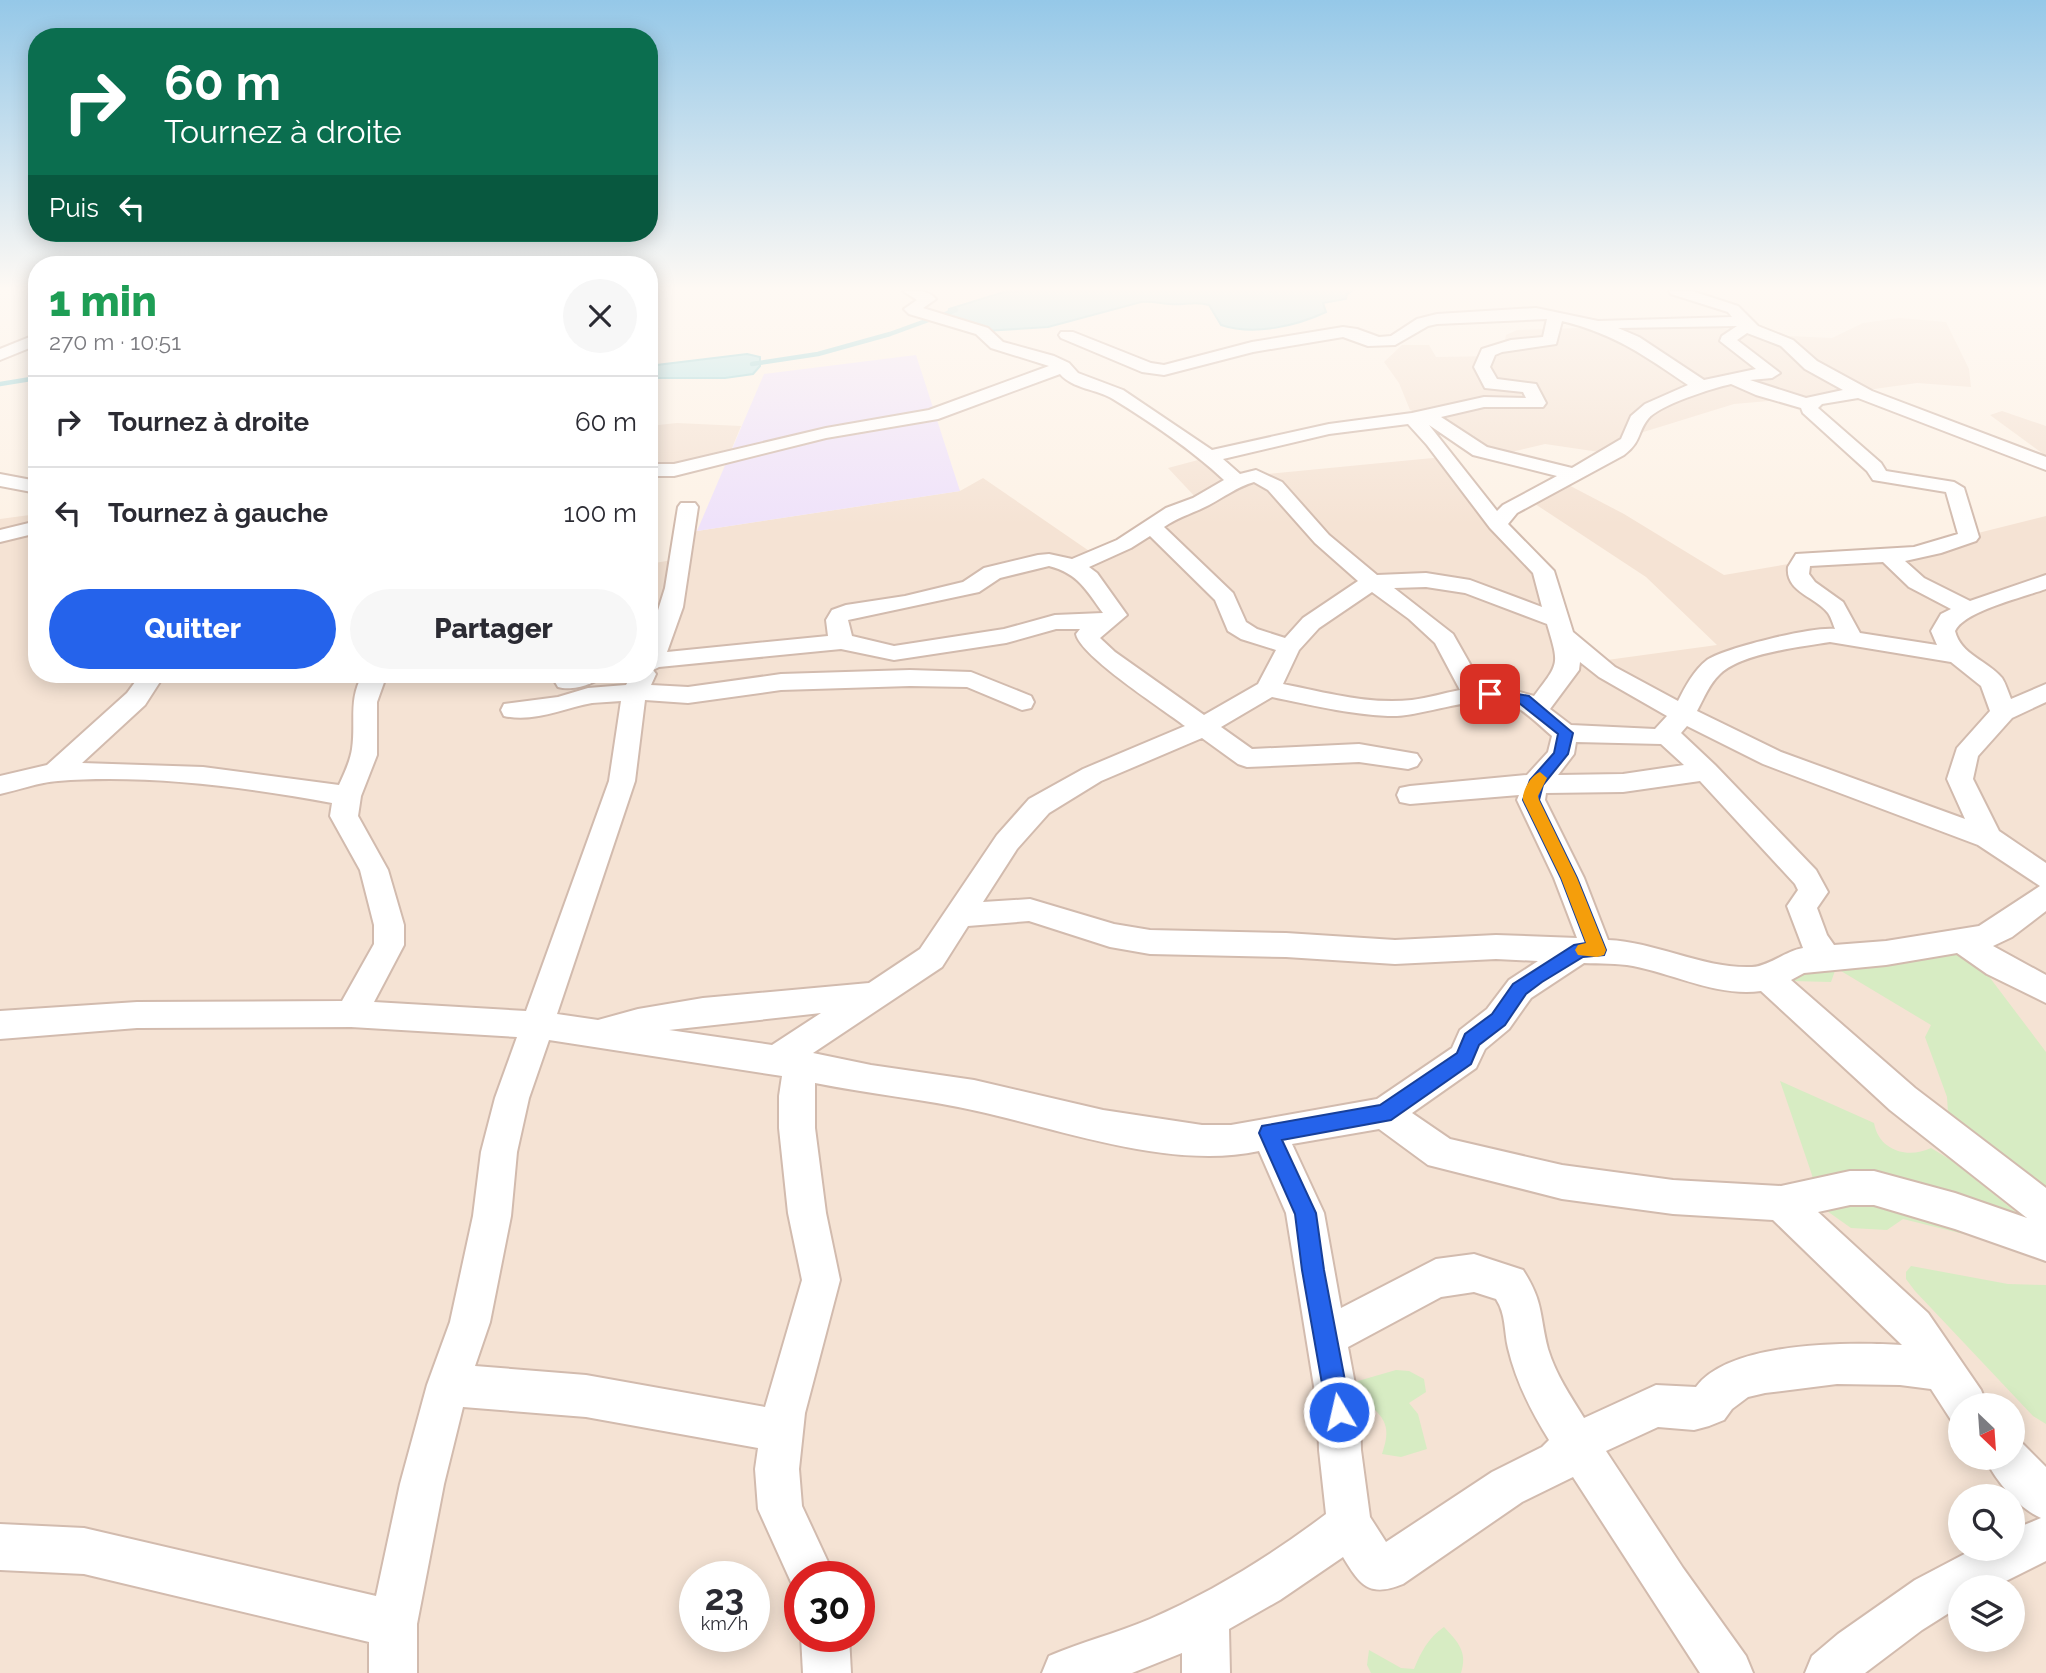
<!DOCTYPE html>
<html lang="fr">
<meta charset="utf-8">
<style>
body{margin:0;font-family:Raleway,sans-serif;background:#f7f7f7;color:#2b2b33;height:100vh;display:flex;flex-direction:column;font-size:26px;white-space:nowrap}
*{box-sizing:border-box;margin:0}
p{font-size:23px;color:#7c7c81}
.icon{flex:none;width:38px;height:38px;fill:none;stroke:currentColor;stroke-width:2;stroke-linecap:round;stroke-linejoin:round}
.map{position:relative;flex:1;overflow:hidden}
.side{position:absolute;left:28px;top:256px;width:630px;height:427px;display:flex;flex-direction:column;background:#fff;border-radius:28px;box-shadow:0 4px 18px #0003}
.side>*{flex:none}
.banner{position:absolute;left:28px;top:28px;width:630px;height:214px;border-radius:28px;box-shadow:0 4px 18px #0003;background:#0b6e4f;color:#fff;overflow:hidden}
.needle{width:46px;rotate:155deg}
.controls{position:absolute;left:1948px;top:1393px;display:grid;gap:14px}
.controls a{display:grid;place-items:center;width:77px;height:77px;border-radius:50%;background:#fff;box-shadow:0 4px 18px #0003;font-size:35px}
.speed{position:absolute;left:679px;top:1561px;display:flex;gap:14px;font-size:35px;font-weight:700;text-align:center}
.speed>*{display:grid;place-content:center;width:91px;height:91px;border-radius:50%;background:#fff;box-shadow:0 4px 18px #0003;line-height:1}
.speed small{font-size:18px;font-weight:400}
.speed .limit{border:10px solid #d22;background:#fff;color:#111}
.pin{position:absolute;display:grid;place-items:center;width:60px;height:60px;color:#fff;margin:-30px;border-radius:14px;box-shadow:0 4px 10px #0006}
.me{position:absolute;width:77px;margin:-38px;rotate:351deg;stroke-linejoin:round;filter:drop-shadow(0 0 5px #0008)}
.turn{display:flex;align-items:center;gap:24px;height:147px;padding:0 21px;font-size:32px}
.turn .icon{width:91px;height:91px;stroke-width:2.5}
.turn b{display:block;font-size:49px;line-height:60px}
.then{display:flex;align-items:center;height:66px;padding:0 21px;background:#0003;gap:14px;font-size:26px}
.round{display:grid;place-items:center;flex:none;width:74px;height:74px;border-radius:37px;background:#f7f7f7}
.headline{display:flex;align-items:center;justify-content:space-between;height:119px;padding:0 21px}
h1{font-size:42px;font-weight:800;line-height:52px;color:#1e9e55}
.button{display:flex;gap:14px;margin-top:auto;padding:14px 21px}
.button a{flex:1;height:80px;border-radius:42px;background:#2563eb;color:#fff;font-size:28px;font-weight:800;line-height:80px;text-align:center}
.button a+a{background:#f7f7f7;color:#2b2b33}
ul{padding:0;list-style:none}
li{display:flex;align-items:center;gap:21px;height:91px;padding:0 21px;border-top:2px solid #e1e1e2}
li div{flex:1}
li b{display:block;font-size:26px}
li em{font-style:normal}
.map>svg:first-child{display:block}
.residential{fill:#f5e3d4;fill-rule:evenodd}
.education{fill:#efe2fa}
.green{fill:#d7ecc3}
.water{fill:#b9e5e8;stroke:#9fd6da;stroke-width:2}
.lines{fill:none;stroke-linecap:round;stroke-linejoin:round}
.stream{stroke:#9fd6da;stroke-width:4.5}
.minor-casing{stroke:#d2bbae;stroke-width:4}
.minor{fill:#fff;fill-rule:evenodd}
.route{fill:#2563eb;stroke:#184099;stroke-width:2}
.slow{fill:#f59e0b}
</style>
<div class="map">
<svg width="2046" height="1673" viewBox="0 0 2046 1673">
<rect width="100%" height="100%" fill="#fdf2e6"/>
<g class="residential">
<polygon points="1900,318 1946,322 1969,369 1971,387 1917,383 1825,396 1734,404 1637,434 1606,453 1545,444 1495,456 1410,410 1399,383 1384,362 1402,345 1429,345 1436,357 1496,356 1503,349 1506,335 1517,330 1706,324 1745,334 1832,338 1863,323"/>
<polygon points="2002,411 2046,426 2046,456 1990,415"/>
<polygon points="677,423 741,426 728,458 649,469 649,426"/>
<path d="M1213 456 1236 477 1443 457 1484 520 1536 569 1563 666 1717 645 1646 577 1526 498 1559 480 1624 514 1724 575 1800 562 1918 548 2046 516V1673H0V519L37 514V674H649V564L684 558 689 535 697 531 960 491 983 478 1095 555 1199 501 1168 468ZM1960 1405H2012V1458H1960ZM1960 1496H2012V1549H1960ZM695 1577H754V1636H695ZM800 1577H859V1636H800ZM1960 1587H2012V1640H1960Z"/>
</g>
<polygon class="education" points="916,355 960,491 697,531 764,374"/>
<g class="green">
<polygon points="1969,950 2046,1052 2046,1196 1949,1128 1947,1097 1925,1037 1931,1025 1836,968 1831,982 1791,981 1800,971"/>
<path d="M1780 1081 1874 1123C1879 1151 1908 1159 1931 1148L1951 1160 2046 1236 1988 1240 1903 1219 1887 1230 1851 1228 1827 1211 1815 1196 1812 1175Z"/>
<polygon points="1911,1266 2008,1284 2046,1285 2046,1424 2033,1416 1915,1291 1906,1279 1906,1272"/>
<path d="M1396 1370 1409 1371 1424 1379 1426 1392 1409 1403 1418 1414 1427 1449 1401 1457 1382 1454C1398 1412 1368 1413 1351 1383Z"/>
<path d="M1444 1627C1458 1642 1468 1652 1461 1673H1371L1367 1665 1369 1650 1401 1668 1414 1669C1421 1652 1428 1638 1444 1627Z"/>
</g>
<g class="water">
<path d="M1020 291H1352L1347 294 1346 299 1323 303 1326 312C1296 326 1254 336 1221 325L1209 305C1193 300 1184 306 1170 304 1159 303 1152 301 1141 302L1048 327 984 331 948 314 949 309 1004 292Z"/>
<polygon points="747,354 760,357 760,366 753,374 725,378 649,378 649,366"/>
</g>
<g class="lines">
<g class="stream">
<polyline points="752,364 818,354 890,334 956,310"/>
<polyline points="0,384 37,378"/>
</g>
<defs>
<g id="minor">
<path d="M903 291C915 291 927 289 936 299L923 308 988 328 1003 342 1054 356 1069 363 1078 373 1123 390 1212 450 1329 424 1412 413 1484 397 1526 398 1523 392 1485 388 1474 367 1482 349 1511 340 1543 337 1547 319 1437 324 1428 326 1395 345 1368 346 1343 337 1253 352 1164 375 1142 372 1061 338 1059 335 1061 332H1073L1151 363 1164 365 1252 342 1343 327 1357 329 1379 337 1391 336 1417 319 1437 314 1536 308 1598 321 1732 317 1728 312 1671 294 1669 291H1692L1738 306 1758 326 1793 340 1817 361 1872 391 2046 457V470L1858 398 1822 404 1818 408 1881 463 1886 471 1954 482 1964 488 1979 537 1976 541 1941 553 1905 561 1924 578 1970 601 2046 575V589C2024 597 1964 611 1955 631 1961 655 1987 660 2002 678 2006 684 2008 692 2011 699L2046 684V702L2012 718 1978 756 1973 779 1999 831 2046 863V911L2012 937 1993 946 2046 975V1003L1987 974 1957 953 1886 965 1804 973 1791 980 1915 1088 2046 1188V1261L1955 1229 1874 1205H1850L1818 1212 1928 1313 1981 1390 1987 1405H1960V1423L1951 1420 1931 1389 1900 1385 1837 1384 1765 1393 1748 1397 1732 1409 1724 1420 1709 1426 1694 1430 1658 1427 1606 1451 1683 1568 1746 1656 1753 1673H1700L1573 1477 1522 1502 1403 1584C1369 1598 1360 1585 1343 1557L1280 1600 1229 1629 1230 1673H1182V1653L1132 1673H1042L1049 1656C1082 1642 1117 1633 1150 1619 1212 1592 1272 1555 1326 1514L1319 1450 1318 1411 1286 1213 1259 1151C1172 1170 1063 1130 977 1111 924 1099 869 1094 815 1083V1128L826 1213 840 1280 805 1413 799 1469 802 1506 835 1577H800V1595L796 1593 758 1509 755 1469 758 1448 586 1417 463 1407 444 1484 417 1624V1673H369V1642L84 1574 0 1570V1524L84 1528 376 1596 400 1484 427 1385 450 1322 473 1216 481 1152 495 1098 517 1037 351 1027 137 1028 0 1039V1011L137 1002 342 1001 374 944V925L360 870 330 816 332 803C247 787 144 774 58 781 39 782 19 790 0 794V776L47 765 127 693 141 674H165L145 705 82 763 203 767 339 785C344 774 350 762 352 749 356 722 348 699 363 674H387L377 702V755L361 796 358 816 388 870 404 925V945L374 1002 526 1011 609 781 621 701C611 702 602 702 592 703 564 708 534 723 504 716L501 710 504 704 558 697 588 688 626 685 632 674H649V639L665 588 678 507 681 503H695L698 507 683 607 667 652 828 636 826 620 832 610 846 605 905 596 963 582 984 568 1038 555 1049 554 1072 559 1117 540 1166 508 1193 498 1224 480C1191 449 1152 423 1113 399 1097 389 1073 389 1060 374L938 419 826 438 674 476H649V464H674L826 428 929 410 1049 366 991 348 976 334 909 314 904 309 917 300ZM1562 321C1615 334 1645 356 1688 385L1645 404 1631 416 1621 439 1572 468 1487 447 1441 417 1484 407H1543L1546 403 1536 384 1497 379 1490 367 1495 355 1502 352 1556 344ZM1737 326 1722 336 1720 341 1756 369 1704 380 1639 337 1618 328ZM1747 333 1781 346 1805 369 1843 390 1806 398 1750 380 1772 378 1780 373 1737 340ZM1731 384 1756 395 1801 408 1803 413 1867 471 1873 480 1946 492 1958 534 1914 547 1796 554 1788 567C1785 592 1816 597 1828 613 1831 617 1833 624 1835 629 1814 626 1724 648 1707 660 1694 670 1685 687 1678 701L1615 667 1573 632 1554 571 1508 524 1517 513 1624 455C1642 441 1637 433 1648 419 1659 405 1713 388 1731 384ZM1408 424 1427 445 1490 528 1533 573 1542 607 1470 580 1426 573 1377 575 1329 535 1282 482 1256 470 1240 474 1223 459 1329 434ZM1429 425 1473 455 1557 476 1503 505 1497 511ZM1254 482 1268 490 1315 543 1358 581 1303 618 1285 638 1257 629 1246 622 1233 593 1164 527C1178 517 1194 513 1209 505 1224 497 1237 487 1254 482ZM1150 536 1215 600 1228 631 1241 639 1276 650 1258 684 1204 715 1115 652 1100 638 1127 615 1097 573 1089 567 1131 548ZM1883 562 1909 587 1951 609 1941 614 1931 631 1937 645 1860 633 1843 602 1815 582 1809 574 1810 566ZM1049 566C1079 574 1086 590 1103 613L1055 615 1004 629 894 646 852 636 848 620 979 592 1000 578ZM1426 587 1465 593 1547 624C1559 665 1560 662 1534 696L1498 686 1483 687 1453 634 1394 588ZM1372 592 1409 619 1435 643 1460 690C1444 693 1428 698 1412 700 1369 705 1324 692 1283 684L1299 650 1319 628ZM1056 629H1080L1076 634C1080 656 1164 710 1185 726L1083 769 1029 799 997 835 920 949 869 983 703 998 638 1009 598 1020 557 1014 635 781 645 700 688 703 781 690 910 686 967 687 1022 710 1031 708 1034 702 1031 696 971 672 910 670 781 674 688 687 651 685 656 674 653 670 659 667 841 649 894 660 1006 643ZM1830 642 1951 662 1981 686 1990 711 1957 748 1947 779 1965 819 1781 752 1697 711C1704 698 1709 684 1720 674 1742 653 1801 647 1830 642ZM1580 662 1599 677 1667 716 1655 729 1571 725 1550 709 1579 670ZM1272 697C1310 705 1348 714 1388 716 1424 718 1481 690 1514 706 1527 712 1540 726 1552 736L1548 752 1527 775 1410 786 1400 788 1397 795 1400 802 1410 804 1519 795 1517 800 1554 878 1577 938 1496 935 1395 940 1286 933 1150 930 1114 924 1030 899 983 902 1017 849 1049 813 1101 781 1202 738 1238 764 1247 767 1359 762 1408 769 1417 766 1421 760 1417 754 1359 744 1252 749 1221 727ZM1687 726 1763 764 1978 845 2040 886 1979 926 1886 941 1834 945 1827 935 1817 908 1828 892 1816 870 1715 765 1681 733ZM1576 742 1661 744 1684 765 1623 774 1558 775 1574 754ZM1700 781 1795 884 1798 890 1787 906 1803 948C1785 951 1770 966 1752 967 1704 969 1656 942 1608 940L1584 878 1545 800 1546 793 1623 792ZM1029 921 1110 947 1150 954 1286 957 1395 964 1496 959 1538 961 1509 980 1487 1009 1460 1030 1452 1048 1377 1099 1231 1125H1202L1103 1110 974 1080 871 1065 813 1053 942 967 968 926ZM1584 963C1600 964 1617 963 1633 966 1674 974 1718 997 1761 991L1890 1110 2027 1218 1955 1193 1874 1171H1850L1781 1186 1673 1180 1562 1165 1450 1139 1412 1113 1476 1068 1485 1049 1509 1029 1531 998ZM821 1013 772 1045 669 1030ZM549 1040 782 1076 779 1096V1128L788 1213 802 1280 765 1407 586 1375 475 1366 490 1322 511 1216 517 1152 529 1098ZM1379 1129 1428 1165 1562 1199 1673 1214 1773 1220 1902 1345C1849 1342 1730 1341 1696 1387L1656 1385 1584 1418C1570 1395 1556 1375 1548 1349 1539 1314 1544 1303 1523 1270L1474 1254 1436 1259 1341 1308 1324 1213 1292 1144ZM1474 1292 1496 1299C1506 1314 1504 1331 1508 1348 1516 1382 1531 1411 1549 1440L1542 1447 1492 1472 1386 1542 1370 1517 1361 1450 1360 1411 1348 1347 1441 1297Z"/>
<polygon points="37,334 37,345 0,360 0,349"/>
<polygon points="0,474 37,481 37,493 0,486"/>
<polygon points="37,521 37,533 0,542 0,530"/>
<path d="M567 674H603C596 685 571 691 558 687L555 682 558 677Z"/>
<path d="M2012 1439 2022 1443 2046 1467V1561L1994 1587H1960V1606L1922 1630 1865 1673H1805L1812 1656 1838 1634 1915 1580 1974 1549H2012V1530L2041 1518C2018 1508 1995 1480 1985 1458H2012Z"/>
<polygon points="801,1636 849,1636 851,1673 803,1673"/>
</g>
</defs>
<use href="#minor" class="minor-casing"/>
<use href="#minor" class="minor"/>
</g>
<linearGradient id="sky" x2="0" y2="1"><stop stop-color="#95c8e8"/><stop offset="0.55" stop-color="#fef9f4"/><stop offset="1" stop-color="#fef9f4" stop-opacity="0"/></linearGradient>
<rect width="2046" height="525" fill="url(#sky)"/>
<polygon class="route" points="1490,689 1529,696 1573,733 1568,754 1543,785 1539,800 1577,878 1606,950 1604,955 1583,957 1542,982 1526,994 1505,1025 1479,1045 1471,1064 1391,1120 1282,1140 1316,1213 1324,1270 1351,1412 1347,1420 1339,1423 1330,1420 1327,1412 1302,1270 1295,1214 1259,1133 1262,1126 1380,1105 1457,1053 1465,1034 1492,1014 1513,984 1574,945 1586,943 1561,878 1523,800 1530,780 1554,753 1558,734 1519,703 1485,697 1483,694"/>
<path class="slow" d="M1540 772 1547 778 1538 796 1539 800 1577 878 1606 950 1604 955 1597 957 1578 955 1575 950 1578 945 1586 943 1561 878 1523 800C1522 791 1531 775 1540 772Z"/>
</svg>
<div class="controls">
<a><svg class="needle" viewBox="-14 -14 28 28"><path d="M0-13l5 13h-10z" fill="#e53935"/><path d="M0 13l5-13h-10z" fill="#7c7c81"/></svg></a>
<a><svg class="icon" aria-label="search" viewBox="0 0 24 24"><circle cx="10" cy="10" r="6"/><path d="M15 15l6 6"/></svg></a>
<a><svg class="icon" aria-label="layers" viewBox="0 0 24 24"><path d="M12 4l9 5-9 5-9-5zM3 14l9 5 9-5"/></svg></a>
</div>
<div class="speed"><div>23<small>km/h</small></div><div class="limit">30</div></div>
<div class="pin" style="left:1490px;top:694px;background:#d93025"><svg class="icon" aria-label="arrive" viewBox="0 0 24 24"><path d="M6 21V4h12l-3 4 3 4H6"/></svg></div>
<svg class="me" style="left:1339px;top:1412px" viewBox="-20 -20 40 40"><circle r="17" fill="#2563eb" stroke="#fff" stroke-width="3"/><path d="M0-11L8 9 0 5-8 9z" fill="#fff"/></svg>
<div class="banner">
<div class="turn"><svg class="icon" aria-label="right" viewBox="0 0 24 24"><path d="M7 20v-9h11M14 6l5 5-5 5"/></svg><div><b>60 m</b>Tournez à droite</div></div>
<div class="then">Puis<svg class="icon" aria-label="left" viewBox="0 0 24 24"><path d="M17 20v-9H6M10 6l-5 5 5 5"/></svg></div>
</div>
<section class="side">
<div class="headline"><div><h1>1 min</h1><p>270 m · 10:51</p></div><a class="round"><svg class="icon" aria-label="close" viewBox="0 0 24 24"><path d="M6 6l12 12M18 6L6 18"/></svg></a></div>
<ul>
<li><svg class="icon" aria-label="right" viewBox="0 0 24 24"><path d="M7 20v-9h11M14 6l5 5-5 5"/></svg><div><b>Tournez à droite</b></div><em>60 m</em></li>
<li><svg class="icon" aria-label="left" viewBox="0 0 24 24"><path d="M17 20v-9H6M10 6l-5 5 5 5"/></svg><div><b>Tournez à gauche</b></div><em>100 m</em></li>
</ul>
<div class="button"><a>Quitter</a><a>Partager</a></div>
</section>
</div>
